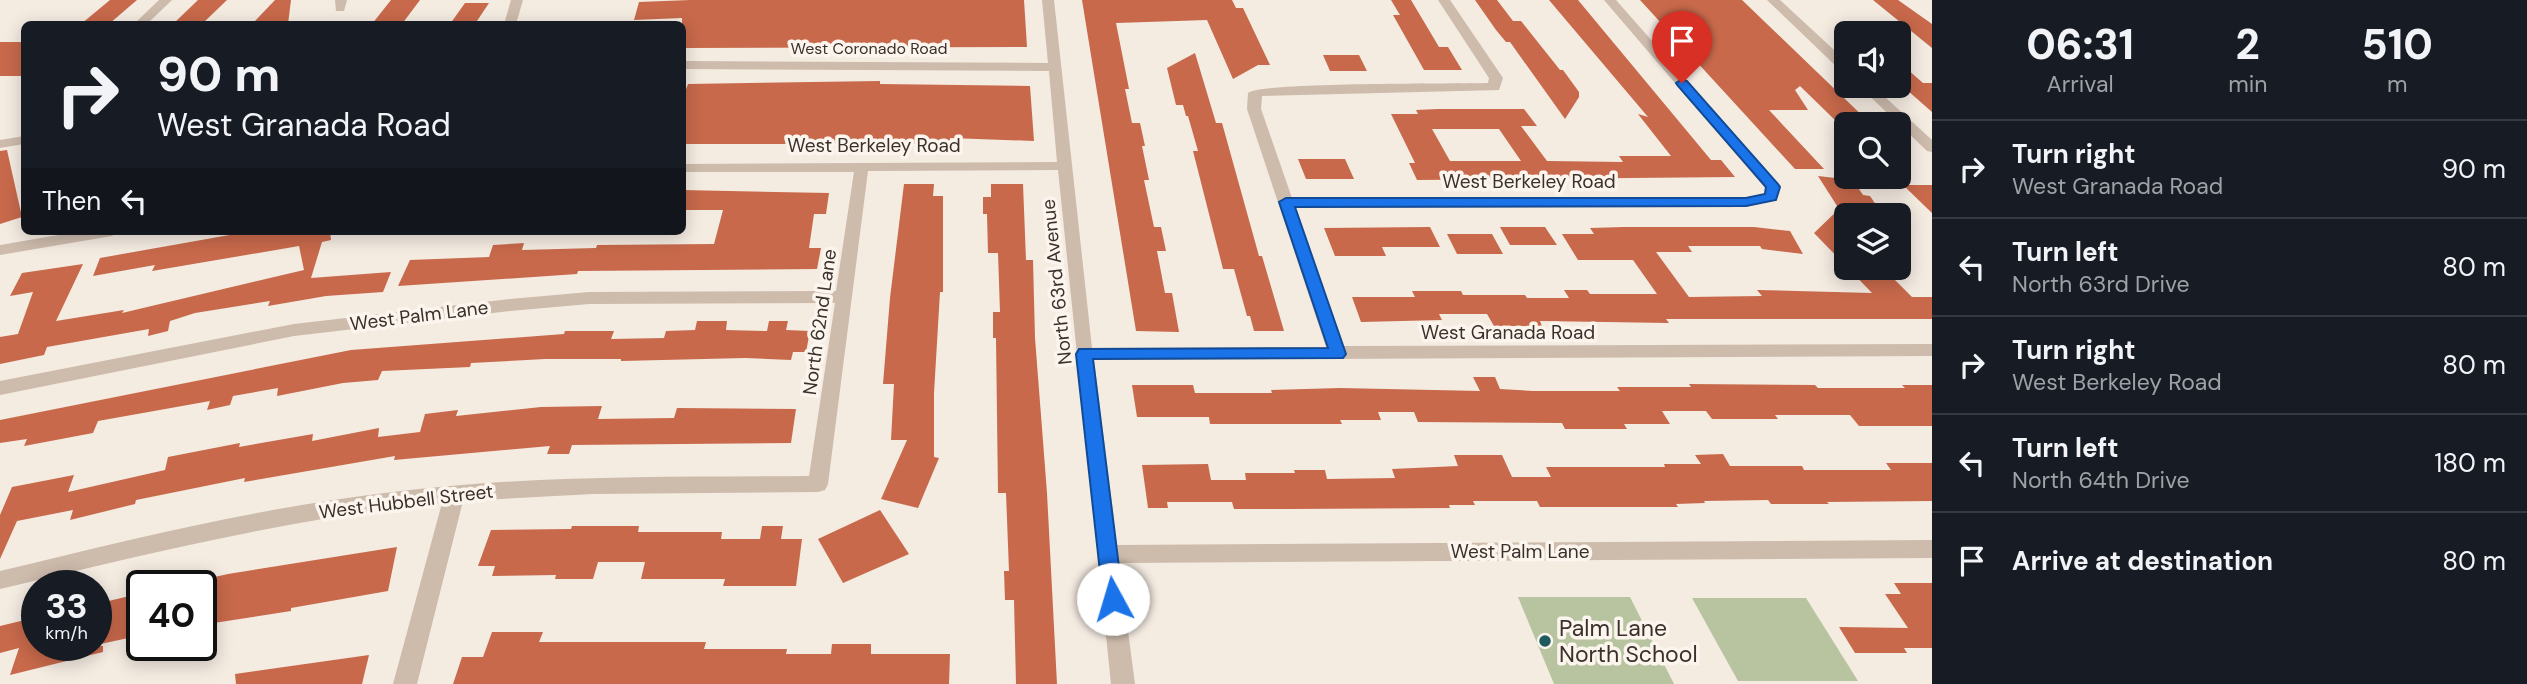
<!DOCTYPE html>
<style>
body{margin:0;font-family:"DM Sans",sans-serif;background:#20242c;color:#f1f3f6;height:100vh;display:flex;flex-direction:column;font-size:26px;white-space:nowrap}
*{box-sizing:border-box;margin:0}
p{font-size:23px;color:#9ea1a6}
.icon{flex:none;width:38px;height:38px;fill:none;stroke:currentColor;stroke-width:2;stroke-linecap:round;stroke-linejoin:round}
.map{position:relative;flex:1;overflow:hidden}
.details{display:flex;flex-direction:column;background:#171b24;width:595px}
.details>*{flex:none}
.top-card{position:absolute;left:21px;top:21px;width:665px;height:214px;border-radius:10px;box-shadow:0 4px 18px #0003;background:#171b24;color:#f1f3f6;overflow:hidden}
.controls{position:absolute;left:1834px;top:21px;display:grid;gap:14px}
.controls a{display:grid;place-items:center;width:77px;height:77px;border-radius:10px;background:#171b24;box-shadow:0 4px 18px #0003;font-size:35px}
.speed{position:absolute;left:21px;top:570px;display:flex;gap:14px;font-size:35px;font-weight:700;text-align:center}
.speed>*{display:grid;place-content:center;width:91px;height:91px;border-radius:50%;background:#171b24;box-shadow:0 4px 18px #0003;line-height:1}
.speed small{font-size:18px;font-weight:400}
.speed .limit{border:4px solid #111;border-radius:10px;background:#fff;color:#111}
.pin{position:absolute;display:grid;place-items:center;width:60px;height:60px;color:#fff;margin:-72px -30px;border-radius:50% 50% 50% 0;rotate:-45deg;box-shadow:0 0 7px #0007}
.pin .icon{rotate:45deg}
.me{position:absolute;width:77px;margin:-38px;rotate:354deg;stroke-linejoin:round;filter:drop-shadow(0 0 5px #0008)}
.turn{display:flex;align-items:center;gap:24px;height:147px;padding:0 21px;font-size:32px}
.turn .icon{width:91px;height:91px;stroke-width:2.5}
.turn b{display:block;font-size:49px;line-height:60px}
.then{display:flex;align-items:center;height:66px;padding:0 21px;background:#0003;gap:14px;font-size:26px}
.eta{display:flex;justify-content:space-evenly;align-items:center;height:119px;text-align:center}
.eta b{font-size:42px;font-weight:800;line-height:49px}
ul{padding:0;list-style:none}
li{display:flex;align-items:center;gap:21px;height:98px;padding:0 21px;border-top:2px solid #363941}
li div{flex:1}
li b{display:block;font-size:26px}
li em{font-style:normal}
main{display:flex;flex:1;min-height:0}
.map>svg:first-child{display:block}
.green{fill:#b8c4a0}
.building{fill:#c8694b;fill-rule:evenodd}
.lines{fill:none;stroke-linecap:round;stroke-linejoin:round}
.minor{fill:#cdbbac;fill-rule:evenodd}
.route{fill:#1a73e8;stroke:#114b97;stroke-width:2}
.poi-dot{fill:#1f5a5e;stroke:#fbf5ee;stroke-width:2.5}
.labels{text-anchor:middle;stroke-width:7;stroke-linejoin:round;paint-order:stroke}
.far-street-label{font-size:16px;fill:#3b302b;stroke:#fbf5ee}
.street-label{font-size:19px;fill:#3b302b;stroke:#fbf5ee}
.near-poi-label{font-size:23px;fill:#3b302b;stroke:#fbf5ee;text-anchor:start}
</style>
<main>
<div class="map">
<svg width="1932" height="684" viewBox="0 0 1932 684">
<rect width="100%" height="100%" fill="#f4ebe1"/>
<g class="green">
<polygon points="1630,597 1674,684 1554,684 1518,597"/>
<polygon points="1692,598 1806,598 1858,681 1738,681"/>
</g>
<g class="building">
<polygon points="110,0 137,0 109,24 81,24"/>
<polygon points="198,0 227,0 202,24 173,24"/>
<polygon points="275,0 291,0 288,24 252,24"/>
<polygon points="391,0 420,0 402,24 372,24"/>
<polygon points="690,0 1024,0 1027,47 682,48 682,18 634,20 639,2"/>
<polygon points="1082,0 1232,0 1236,8 1243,8 1270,65 1258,65 1233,79 1207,20 1116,23 1129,89 1125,89 1132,123 1140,123 1145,146 1142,146 1149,180 1144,180 1154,227 1161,227 1166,251 1157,251 1165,293 1172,293 1179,332 1136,331"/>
<polygon points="1391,0 1411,0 1439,47 1448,47 1462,70 1424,70 1393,15 1400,15"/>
<polygon points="1475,0 1497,0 1513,21 1521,21 1560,70 1563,70 1579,92 1579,97 1565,119 1510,42 1506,42 1496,30"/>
<path d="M1549 0H1578L1711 160H1721L1735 177 1417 180 1409 163H1415L1391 114H1418L1416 110 1438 109H1524L1537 126H1521L1547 161 1623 162 1619 156H1671L1638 114 1648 117ZM1432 129H1499L1521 161H1450Z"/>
<polygon points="1640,0 1742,0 1871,124 1839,124 1800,86 1795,90 1808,110 1769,110 1824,169 1795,169"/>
<polygon points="1873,0 1898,0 1932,24 1932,48"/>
<polygon points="465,3 489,3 475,24 450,24"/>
<rect x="0" y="42" width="24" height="34"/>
<polygon points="1195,53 1216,123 1222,123 1259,256 1262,256 1284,331 1254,331 1250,316 1247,316 1234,269 1223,269 1193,151 1198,151 1188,116 1186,116 1183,105 1176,105 1167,68"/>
<polygon points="1323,55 1359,55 1367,71 1330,71"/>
<polygon points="1899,62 1923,83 1932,83 1932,112 1899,83"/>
<polygon points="880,81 880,84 1030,86 1034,141 950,138 950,143 925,144 682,144 682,100 688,84"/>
<polygon points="7,150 22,217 0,224 0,151"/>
<polygon points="1298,159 1345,159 1354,179 1306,179"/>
<polygon points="1818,176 1853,180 1863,195 1870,196 1883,215 1846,215 1846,266 1814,233 1839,209"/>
<polygon points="904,184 934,184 933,196 943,196 943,292 940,292 934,393 934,457 939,458 918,508 881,499 907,440 891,440 894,384 883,384 890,298"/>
<polygon points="991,184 1023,184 1026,260 1033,260 1035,338 1047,493 1057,684 1016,684 1014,600 1005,600 1004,571 1009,571 1006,493 998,493 996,338 993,338 993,312 1000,312 998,253 988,253 987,214 983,214 983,197 991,197"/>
<polygon points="1903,185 1932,185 1932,213"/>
<polygon points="682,190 829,193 826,214 814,214 809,248 821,248 817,269 578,271 577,274 398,286 410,260 489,257 493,245 524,243 522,250 596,248 597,245 714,244 723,210 682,210"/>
<polygon points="1430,227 1440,247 1382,247 1386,256 1335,256 1324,228"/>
<polygon points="1500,227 1545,227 1557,245 1510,245"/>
<polygon points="1624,227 1754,227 1790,231 1803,254 1762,249 1760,246 1688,246 1692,252 1656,252 1689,297 1762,296 1757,290 1872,293 1848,268 1883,268 1912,297 1932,297 1932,319 1666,319 1669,323 1540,321 1542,326 1494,326 1487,314 1439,314 1442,320 1361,322 1352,297 1415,297 1412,291 1461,291 1463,295 1525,295 1527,298 1569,298 1564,290 1587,290 1590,294 1657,294 1633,260 1578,260 1562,234 1594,234 1590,228"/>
<polygon points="252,231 330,231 331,240 322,242 311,278 391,272 383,292 326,296 268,306 270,301 195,313 170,321 168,331 148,336 149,329 47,347 44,355 0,364 0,337 18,334 33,292 10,296 22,273 83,264 56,321 124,310 122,313 304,270 299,246 152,271 155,265 93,276 100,258"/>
<polygon points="1447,234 1492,234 1503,254 1457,254"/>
<polygon points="697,321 727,321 726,330 767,331 769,321 788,321 786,330 810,331 806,352 793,352 791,360 745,358 621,361 621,359 545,359 471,363 470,367 382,371 378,380 343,383 277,396 278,388 233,396 230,405 207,410 210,401 98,421 93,433 24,446 27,439 0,443 0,420 351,350 564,334 565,331 614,331 611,339 664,338 666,331 695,330"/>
<polygon points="1473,377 1495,377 1500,389 1533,391 1620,391 1617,387 1691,387 1689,384 1815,385 1818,388 1905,388 1902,385 1932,385 1932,426 1859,426 1850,415 1775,415 1778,419 1712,419 1706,411 1662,411 1670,424 1624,424 1627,429 1565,429 1562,423 1418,422 1414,412 1378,412 1381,420 1340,420 1342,424 1210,424 1209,417 1137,417 1132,385 1193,385 1195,393 1272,393 1271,390 1340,388 1480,391"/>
<polygon points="602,406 598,419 674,418 677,408 796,409 791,443 572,445 569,454 547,454 550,446 394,460 395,456 244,482 245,478 136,500 135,504 70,520 73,510 17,521 0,559 0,515 12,487 74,475 68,492 165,470 168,457 240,443 239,447 313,434 312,441 379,428 378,437 420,432 425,414 458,410 456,416 541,407"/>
<polygon points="1723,454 1730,466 1802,466 1804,470 1891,470 1886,463 1932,463 1932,501 1827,502 1829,504 1771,504 1768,500 1704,501 1705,503 1676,504 1678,507 1540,507 1537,501 1473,501 1475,505 1449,505 1450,508 1291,509 1234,509 1232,502 1167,502 1168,508 1148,508 1142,465 1208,464 1211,480 1246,480 1245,473 1295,473 1294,470 1325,470 1327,479 1395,478 1392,469 1458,466 1454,455 1502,455 1512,477 1551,477 1546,467 1665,467 1664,464 1701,464 1695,455"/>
<polygon points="880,510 909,554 843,583 818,539"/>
<polygon points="572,526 639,526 638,532 722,532 721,539 760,539 762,526 783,526 781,539 802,539 796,586 723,586 725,579 641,579 645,562 598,562 593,579 555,579 556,575 492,576 495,566 478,566 491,530 571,529"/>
<polygon points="397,547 388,591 291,608 291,611 201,625 201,580 228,574"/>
<polygon points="1894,583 1932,583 1932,648 1904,648 1907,653 1855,653 1839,627 1908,628 1885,594 1901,594"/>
<polygon points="142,593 142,635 96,645 96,604"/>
<polygon points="34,604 37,605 37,646 103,646 103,652 10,675 19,648 0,653 0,626 29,619"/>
<polygon points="492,632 543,632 539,642 706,642 704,649 787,649 786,654 831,654 832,644 871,644 871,654 950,654 949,684 453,684 462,657 483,657"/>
<polygon points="369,655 362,684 236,684 235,674"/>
</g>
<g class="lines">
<g class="minor">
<polygon points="159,0 172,0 147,24 134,24"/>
<polygon points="335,0 347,0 344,11 336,11"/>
<polygon points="511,0 523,0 516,24 504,24"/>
<path d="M1042 0H1054L1092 348 1326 347 1247 109 1248 93C1261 82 1456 84 1488 83L1489 78 1438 0H1450L1503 78 1499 90 1262 96 1261 109 1292 198 1746 197 1764 194 1765 188 1604 0H1616L1778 184 1780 187 1776 200 1746 207 1295 208 1343 346 1932 344V356L1094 360 1117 545 1932 540V558L1119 563 1135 684H1111L1058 170 868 171 828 484 825 490 818 492 593 494 463 501 417 684H393L442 503C292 518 146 554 0 589V571C132 539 265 506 401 491 536 475 673 477 809 476L835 303 589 304 510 311 294 336 0 395V381L294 324 510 299 589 292 836 291 854 172H682V164L1057 162 1049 71 682 69V61L1048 63Z"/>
<polygon points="1767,0 1780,0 1846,61 1846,72 1841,71"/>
<polygon points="1859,86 1873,86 1932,140 1932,152 1927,151"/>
<polygon points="24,136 24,144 0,148 0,140"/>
<polygon points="82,231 120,231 112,236 0,255 0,245"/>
</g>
</g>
<polygon class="route" points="1682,79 1687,81 1778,184 1780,187 1776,200 1746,206 1295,207 1346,354 1343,358 1093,359 1123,599 1120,605 1113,608 1106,605 1103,599 1076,354 1079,349 1328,348 1279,202 1286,198 1746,198 1765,194 1766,187 1678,86 1676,83"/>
<circle class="poi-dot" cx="1545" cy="641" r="7"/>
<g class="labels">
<g class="far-street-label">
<text x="869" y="54">West Coronado Road</text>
</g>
<g class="street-label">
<text x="874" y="152">West Berkeley Road</text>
<text x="1529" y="188">West Berkeley Road</text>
<text transform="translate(1056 282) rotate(-96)" y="7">North 63rd Avenue</text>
<text transform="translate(419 315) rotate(-7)" y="7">West Palm Lane</text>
<text transform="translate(819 322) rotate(-82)" y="7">North 62nd Lane</text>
<text x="1508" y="339">West Granada Road</text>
<text transform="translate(406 501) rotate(-7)" y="7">West Hubbell Street</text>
<text x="1520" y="558">West Palm Lane</text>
</g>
<g class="near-poi-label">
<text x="1559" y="636">Palm Lane<tspan x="1559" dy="26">North School</tspan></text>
</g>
</g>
</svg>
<div class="controls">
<a><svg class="icon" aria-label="sound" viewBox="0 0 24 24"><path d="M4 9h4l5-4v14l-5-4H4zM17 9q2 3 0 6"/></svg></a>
<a><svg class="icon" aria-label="search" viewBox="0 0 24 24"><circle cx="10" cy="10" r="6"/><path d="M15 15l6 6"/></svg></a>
<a><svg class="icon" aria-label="layers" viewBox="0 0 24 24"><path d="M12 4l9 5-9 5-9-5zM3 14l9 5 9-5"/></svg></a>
</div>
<div class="speed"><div>33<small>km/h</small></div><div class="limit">40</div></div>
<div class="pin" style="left:1682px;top:83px;background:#d93025"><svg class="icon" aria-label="arrive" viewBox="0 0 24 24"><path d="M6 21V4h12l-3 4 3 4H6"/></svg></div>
<svg class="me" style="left:1113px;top:599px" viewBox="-20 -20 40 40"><circle r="19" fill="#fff"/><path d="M0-13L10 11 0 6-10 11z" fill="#1a73e8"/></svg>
<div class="top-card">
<div class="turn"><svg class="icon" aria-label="right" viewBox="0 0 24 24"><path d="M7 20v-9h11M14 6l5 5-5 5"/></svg><div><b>90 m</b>West Granada Road</div></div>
<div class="then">Then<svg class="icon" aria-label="left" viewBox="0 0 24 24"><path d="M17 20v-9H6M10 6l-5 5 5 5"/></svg></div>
</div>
</div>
<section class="details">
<div class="eta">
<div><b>06:31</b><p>Arrival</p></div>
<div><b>2</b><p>min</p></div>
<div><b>510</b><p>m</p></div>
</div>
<ul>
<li><svg class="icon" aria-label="right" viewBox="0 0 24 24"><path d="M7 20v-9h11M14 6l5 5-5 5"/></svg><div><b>Turn right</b><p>West Granada Road</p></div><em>90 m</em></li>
<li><svg class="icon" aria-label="left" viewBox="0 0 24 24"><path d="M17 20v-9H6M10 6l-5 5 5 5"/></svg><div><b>Turn left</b><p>North 63rd Drive</p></div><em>80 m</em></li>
<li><svg class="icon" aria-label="right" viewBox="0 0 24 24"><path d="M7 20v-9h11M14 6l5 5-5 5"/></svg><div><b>Turn right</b><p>West Berkeley Road</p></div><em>80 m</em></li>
<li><svg class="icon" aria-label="left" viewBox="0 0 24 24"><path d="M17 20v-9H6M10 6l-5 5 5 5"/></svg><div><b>Turn left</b><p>North 64th Drive</p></div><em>180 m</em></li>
<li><svg class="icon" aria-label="arrive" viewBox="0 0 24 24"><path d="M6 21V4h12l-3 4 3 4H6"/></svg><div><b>Arrive at destination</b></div><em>80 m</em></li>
</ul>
</section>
</main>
